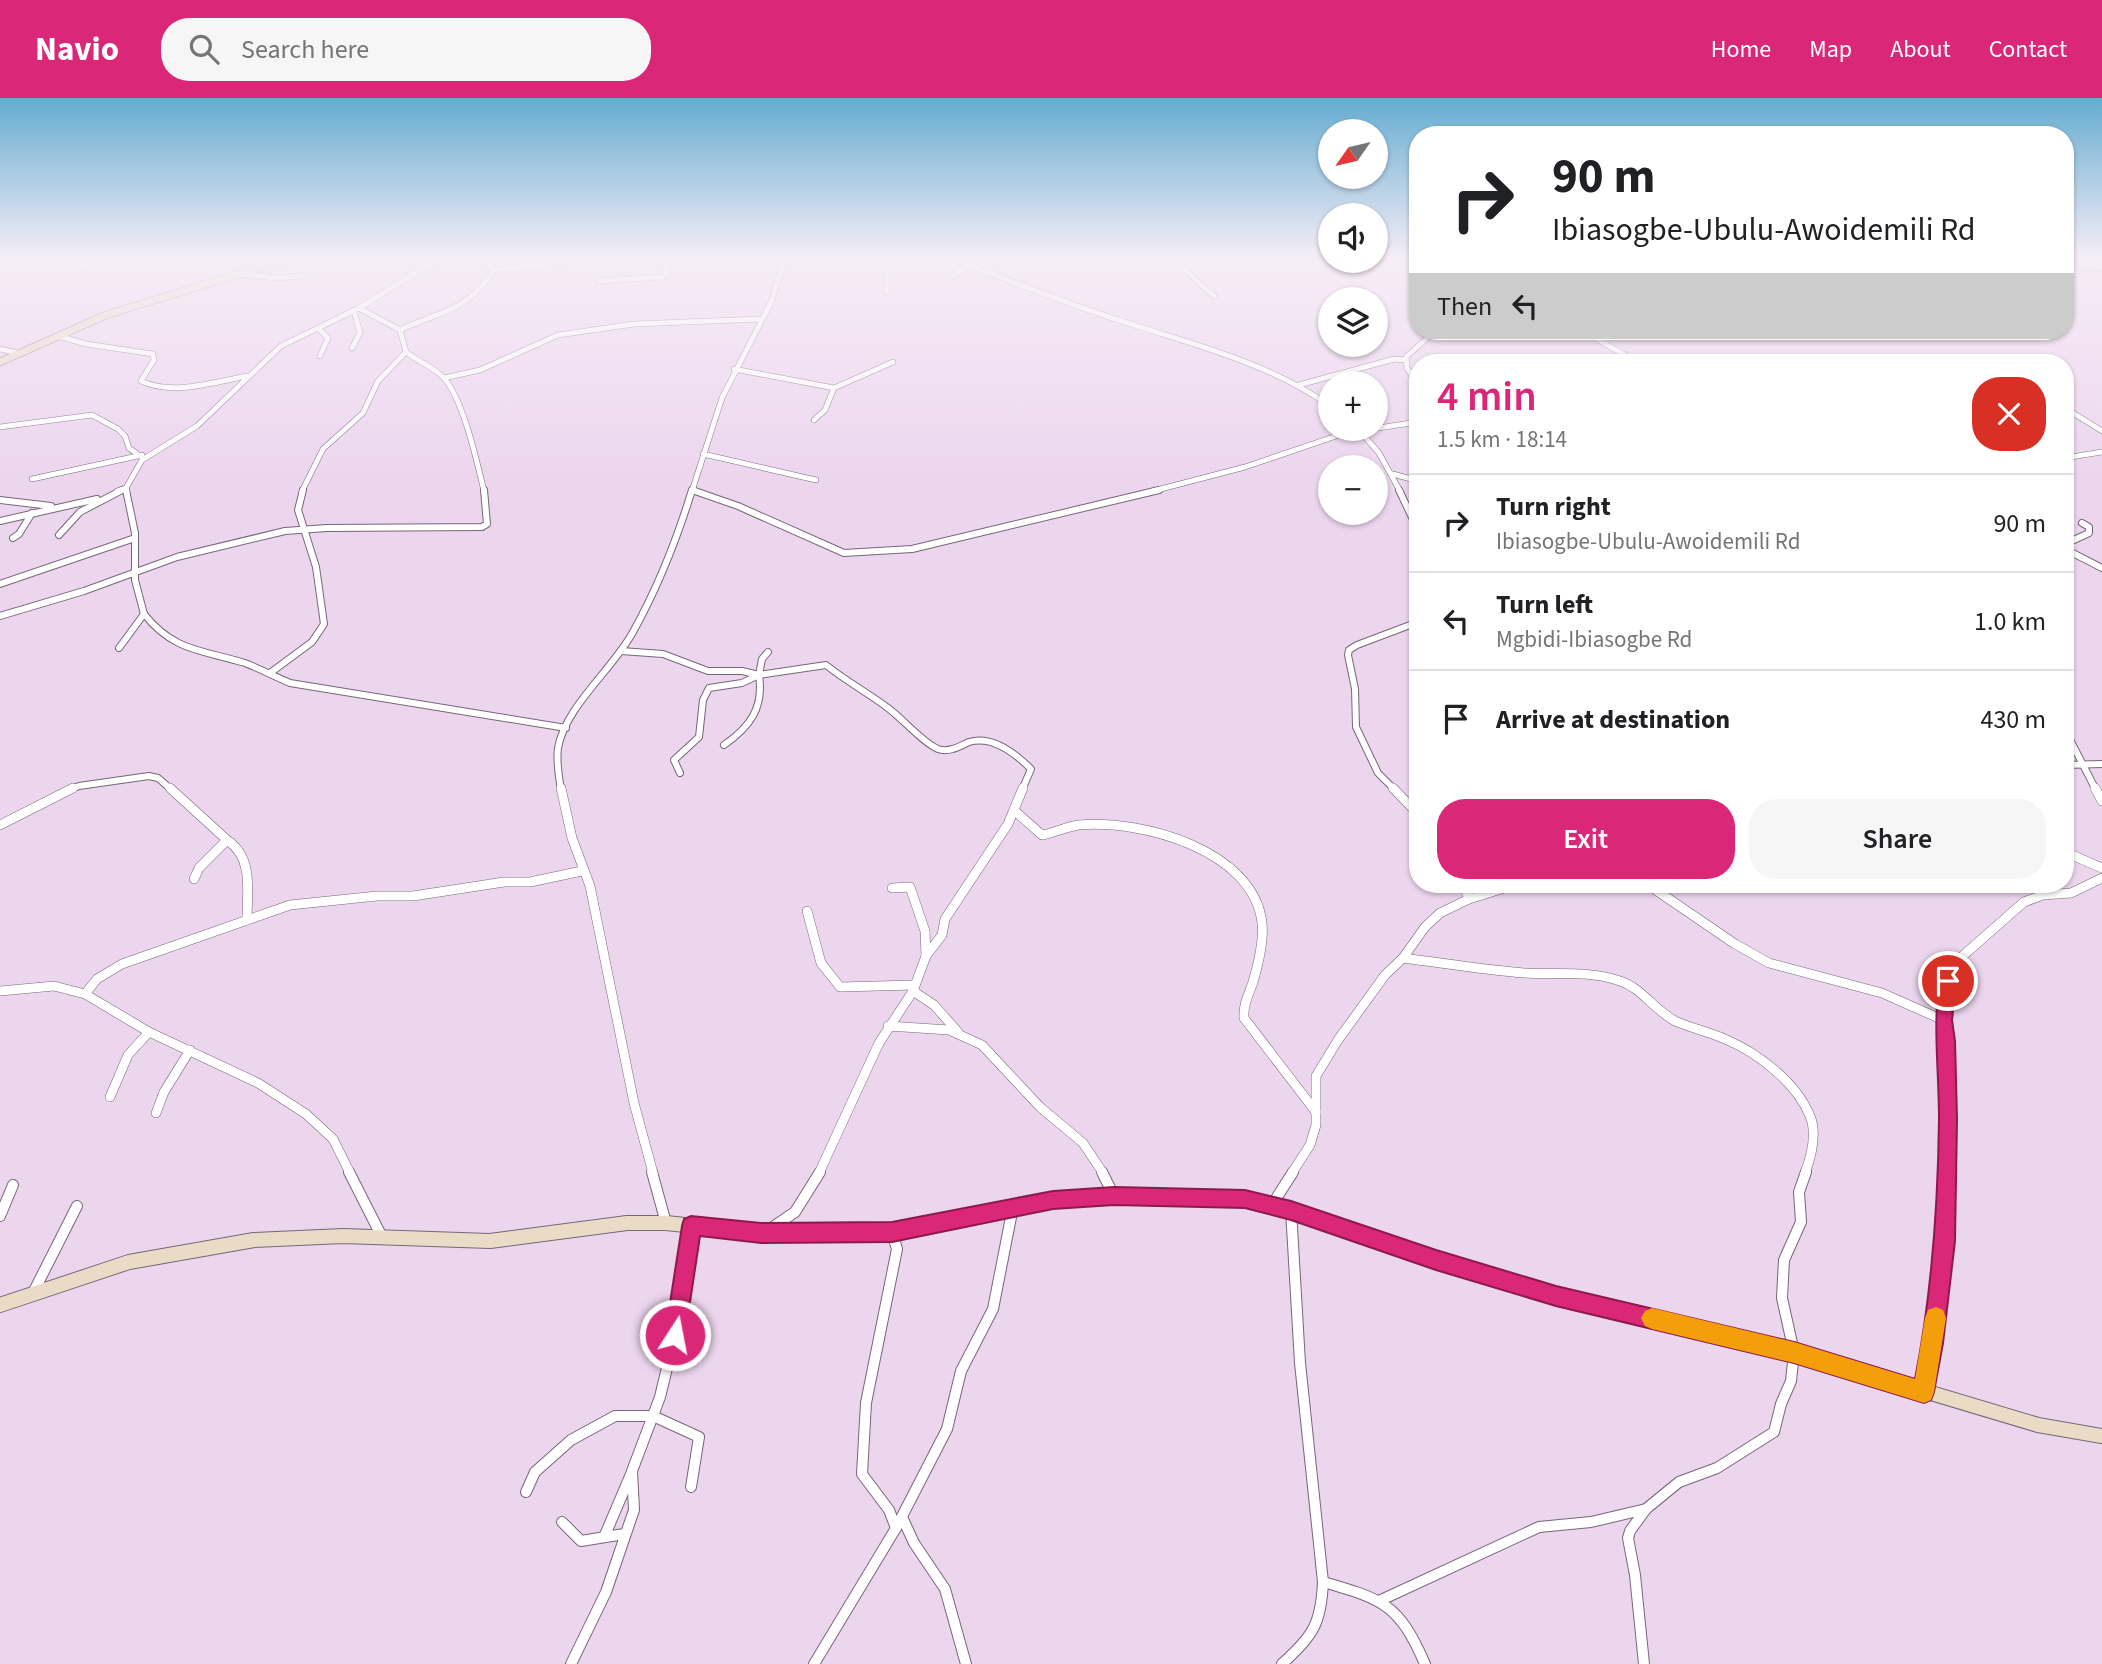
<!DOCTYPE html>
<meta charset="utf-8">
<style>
body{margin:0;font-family:"Source Sans 3",sans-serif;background:#f6f6f6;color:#202124;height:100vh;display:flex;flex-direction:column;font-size:26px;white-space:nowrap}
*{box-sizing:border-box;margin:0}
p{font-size:23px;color:#757577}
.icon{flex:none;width:38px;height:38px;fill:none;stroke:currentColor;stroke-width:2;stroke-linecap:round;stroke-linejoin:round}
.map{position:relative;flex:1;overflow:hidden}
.panel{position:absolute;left:1409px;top:256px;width:665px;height:539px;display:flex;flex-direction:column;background:#fff;border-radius:28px;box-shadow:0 2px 5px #0004}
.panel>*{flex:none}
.banner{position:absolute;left:1409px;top:28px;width:665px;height:214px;border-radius:28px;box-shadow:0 2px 5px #0004;background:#fff;color:#202124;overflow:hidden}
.needle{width:46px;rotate:236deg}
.fabs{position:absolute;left:1318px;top:21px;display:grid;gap:14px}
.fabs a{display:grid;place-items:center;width:70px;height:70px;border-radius:50%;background:#fff;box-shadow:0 2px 5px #0004;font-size:35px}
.pin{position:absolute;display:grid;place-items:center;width:60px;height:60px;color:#fff;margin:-30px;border:4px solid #fff;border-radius:50%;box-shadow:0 2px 7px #0007}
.me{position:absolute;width:77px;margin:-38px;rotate:11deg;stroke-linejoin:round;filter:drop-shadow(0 0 5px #0008)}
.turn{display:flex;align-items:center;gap:24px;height:147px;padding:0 28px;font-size:32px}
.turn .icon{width:91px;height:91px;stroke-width:2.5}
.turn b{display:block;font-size:49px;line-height:60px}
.then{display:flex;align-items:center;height:66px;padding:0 28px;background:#0003;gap:14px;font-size:26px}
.round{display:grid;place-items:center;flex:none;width:74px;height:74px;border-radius:28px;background:#f6f6f6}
.summary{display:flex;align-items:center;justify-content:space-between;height:119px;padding:0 28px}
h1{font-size:42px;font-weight:600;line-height:52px;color:#db2777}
.primary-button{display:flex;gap:14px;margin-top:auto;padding:14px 28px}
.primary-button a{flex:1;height:80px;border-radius:28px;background:#db2777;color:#fff;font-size:28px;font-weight:600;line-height:80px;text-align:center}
.primary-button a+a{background:#f6f6f6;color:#202124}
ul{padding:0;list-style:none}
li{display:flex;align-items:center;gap:21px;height:98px;padding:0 28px;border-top:2px solid #e0e0e0}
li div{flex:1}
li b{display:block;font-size:26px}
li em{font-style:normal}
header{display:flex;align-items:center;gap:42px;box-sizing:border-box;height:98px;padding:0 35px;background:#db2777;color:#fff}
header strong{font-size:33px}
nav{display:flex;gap:38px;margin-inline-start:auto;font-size:24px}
.search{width:490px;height:63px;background:#f6f6f6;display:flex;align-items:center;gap:18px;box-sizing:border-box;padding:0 24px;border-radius:28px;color:#757577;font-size:26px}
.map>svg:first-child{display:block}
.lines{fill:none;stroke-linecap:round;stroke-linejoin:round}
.street-far3-casing{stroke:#786579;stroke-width:6}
.street-far2-casing{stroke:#786579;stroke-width:8}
.street-far1-casing{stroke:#786579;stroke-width:10}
.street-casing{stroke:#786579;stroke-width:12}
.secondary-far1-casing{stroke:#786579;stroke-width:8}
.secondary-casing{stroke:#786579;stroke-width:16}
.street-far3{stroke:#fff;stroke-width:5}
.street-far2{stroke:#fff;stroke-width:6}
.street-far1{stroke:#fff;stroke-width:9}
.street{stroke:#fff;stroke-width:10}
.secondary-far1{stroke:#eadbc6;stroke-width:7}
.secondary{stroke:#eadbc6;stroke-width:14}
.route{fill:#db2777;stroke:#8e194d;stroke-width:2}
.slow{fill:#f59e0b}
</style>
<header>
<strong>Navio</strong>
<div class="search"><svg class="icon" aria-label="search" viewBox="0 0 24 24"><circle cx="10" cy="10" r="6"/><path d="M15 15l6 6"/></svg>Search here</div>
<nav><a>Home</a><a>Map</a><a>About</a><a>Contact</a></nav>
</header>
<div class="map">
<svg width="2102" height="1566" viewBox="0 0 2102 1566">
<rect width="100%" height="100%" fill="#ecd6ee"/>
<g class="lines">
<defs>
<g id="street-far3">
<polyline points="103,160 134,160"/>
<polyline points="218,160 227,161"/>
<path d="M954 160C1013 185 1073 208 1134 227 1202 249 1270 266 1330 308"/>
<polyline points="1177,160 1186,173 1214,198"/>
<polyline points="1397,160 1418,161"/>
<polyline points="2069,160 2082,168"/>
<polyline points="76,171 94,160"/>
<polyline points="494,172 591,160"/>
<polyline points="241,176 276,180 303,178"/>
<polyline points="952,178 976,160"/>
<polyline points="599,183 664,179 667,175 666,165 672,160"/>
<polyline points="887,194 887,174 894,160"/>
<path d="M359 210 400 232 406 254C417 263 433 269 443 279 463 300 477 364 484 393"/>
<polyline points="319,231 328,240 320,258"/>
<path d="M400 232C443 212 465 215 494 172L485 160"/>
<polyline points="1502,233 1549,238 1576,233"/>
<polyline points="1583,233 1637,264"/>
<path d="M58 238 86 246 153 256 154 262 141 283C173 298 214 284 247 278"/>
<polyline points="352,250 360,235 354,212"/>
<polyline points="0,251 17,255"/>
<polyline points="734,271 834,290 893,264"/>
<polyline points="444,280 480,272 558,237 634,226 762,221"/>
<polyline points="1299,287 1394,261 1406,262"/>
<polyline points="1418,288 1407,270 1406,259 1435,233"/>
<polyline points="2065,310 2102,333"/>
<polyline points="814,322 825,312 834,290"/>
<polyline points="0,329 92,317 118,331 125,338 129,350 140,358"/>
<polyline points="1360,333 1379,355 1400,393"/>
<polyline points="703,356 816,382"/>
<polyline points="2065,360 2102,354"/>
<polyline points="1393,376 1418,383"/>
<polyline points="32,381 142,357"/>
<polyline points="692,392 696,393"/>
<polyline points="117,393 126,390"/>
<polyline points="127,393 126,390 142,362 197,328 281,248 359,210 440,160"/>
<polyline points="302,393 323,351 363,315 378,283 406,254"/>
<polyline points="692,393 722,300 771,204 785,160"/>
<polyline points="1153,393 1245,369 1345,335 1418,324"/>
</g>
<g id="street-far2">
<polyline points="692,392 738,408 844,455 912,451 1159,392"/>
<polyline points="1399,392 1418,432"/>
<polyline points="0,402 51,408"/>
<polyline points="0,423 97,401"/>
<polyline points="59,437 80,414 122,392"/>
<polyline points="13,440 19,436 32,415"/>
<polyline points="2065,446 2089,435 2089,429 2082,425"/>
<polyline points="2065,451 2102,470"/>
<polyline points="0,486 135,440"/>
<path d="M144 516C174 554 203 552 245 565 258 570 276 579 290 585L566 630"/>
<polyline points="0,518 84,493 177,459 285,433 327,430 482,429 487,426 484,392"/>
<polyline points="119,550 144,516 135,482 135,435 126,392"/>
<path d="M621 553 663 556 708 573H742L759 577 826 567C846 583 868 595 888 610 903 621 923 645 938 651 949 655 960 648 969 644 992 637 1016 656 1031 671L1022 692"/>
<polyline points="270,575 312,544 324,526 316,469 298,412 303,392"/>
<polyline points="2065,632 2096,692"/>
<path d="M724 647C750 629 764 610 759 577"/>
<polyline points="2065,667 2102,666"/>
<polyline points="680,675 674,662 699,639 703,602 709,590 742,585 759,577 762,561 768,554"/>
<polyline points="68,692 79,688 149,678 158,680 172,692"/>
<path d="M561 692C559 679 556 664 558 650 565 609 613 571 633 534 658 489 677 441 692 392"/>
<polyline points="1395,692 1378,675 1356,629 1355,591 1348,557 1349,552 1357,547 1418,524"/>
</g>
<g id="street-far1">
<polyline points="170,690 227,742"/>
<polyline points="561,690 572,740 590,788 634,1005 653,1075"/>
<polyline points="1393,690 1418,716"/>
<polyline points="2095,690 2102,703"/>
<path d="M1015 713 1042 737C1054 735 1066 729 1078 727 1141 721 1254 752 1262 825 1264 843 1258 867 1253 884 1249 896 1243 906 1244 920L1316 1014"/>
<polyline points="0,727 73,690"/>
<polyline points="2065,754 2102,770"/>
<path d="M194 781 199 770 227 742C254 760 247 793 247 822"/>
<polyline points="1463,786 1469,801"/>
<polyline points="1647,786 1735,846 1769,865 1882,895 1943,922"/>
<polyline points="892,790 910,789 925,833 926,858"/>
<polyline points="807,813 821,865 840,889 914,887"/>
<path d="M1403 860C1443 865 1484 872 1524 875 1556 877 1589 872 1620 883 1642 890 1654 912 1675 923 1691 930 1709 934 1725 941 1758 955 1796 984 1810 1018 1817 1035 1811 1059 1805 1075"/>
<polyline points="0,893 54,888 85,896 149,934 258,985 306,1016 333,1041 350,1075"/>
<polyline points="913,893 934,907 958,934"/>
<polyline points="85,896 97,881 122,866 290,807 377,798 413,798 504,784 530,784 582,773"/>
<polyline points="888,928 949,932 982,947 1040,1009 1083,1045 1103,1075"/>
<polyline points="110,999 128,957 149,934"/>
<polyline points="156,1015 164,994 190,952"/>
<polyline points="819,1075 879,945 913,893 926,858 942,837 945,821 1008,726 1023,690"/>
<polyline points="1292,1075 1310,1047 1316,1027 1316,978 1338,942 1385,877 1403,860 1425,829 1440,815 1469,801 1517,786"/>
<polyline points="1947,1075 1948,1021 1943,922 1948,883 1958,862 2024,804 2043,797 2071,795 2102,780"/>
</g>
<g id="street">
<polyline points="349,1074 382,1139"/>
<polyline points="652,1074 666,1125"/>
<polyline points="1102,1074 1114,1098"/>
<polyline points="1272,1107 1293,1074"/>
<polyline points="0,1118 13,1087"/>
<polyline points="770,1131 795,1114 820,1074"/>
<polyline points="892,1134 897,1151 866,1305 862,1376 889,1412 896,1430"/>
<polyline points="33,1195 77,1108"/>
<path d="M1924 1294C1937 1221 1945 1148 1947 1074"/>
<polyline points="526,1394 535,1374 571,1342 615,1318 653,1318 699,1339 691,1389"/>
<polyline points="902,1419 914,1445 945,1491 966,1566"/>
<polyline points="562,1424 581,1443 624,1436"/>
<polyline points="605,1437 631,1376"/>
<path d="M1323 1484C1383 1501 1399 1506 1425 1566"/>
<polyline points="1381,1502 1539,1429 1591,1424 1646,1411"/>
<polyline points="571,1566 606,1494 634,1412 632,1373 660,1299 680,1216 691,1128"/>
<polyline points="814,1566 896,1430 947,1331 961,1273 993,1211 1013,1109"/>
<path d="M1282 1566C1313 1537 1321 1527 1323 1484L1300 1265 1291 1112"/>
<polyline points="1644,1566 1635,1477 1628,1440 1630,1433 1646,1411 1679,1384 1717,1370 1774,1334 1781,1306 1791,1283 1794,1254 1782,1200 1784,1162 1801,1124 1799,1094 1806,1074"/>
</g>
<g id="secondary-far1">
<polyline points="2065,166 2102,170"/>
<polyline points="0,264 106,217 291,160"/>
</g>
<polyline id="secondary" points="0,1207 129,1164 254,1142 343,1138 490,1143 627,1125 666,1125 761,1135 892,1134 1053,1102 1114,1098 1245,1101 1291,1112 1436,1162 1556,1198 1794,1254 2038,1327 2102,1338"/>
</defs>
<use href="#street-far3" class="street-far3-casing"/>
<use href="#street-far2" class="street-far2-casing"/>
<use href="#street-far1" class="street-far1-casing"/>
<use href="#street" class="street-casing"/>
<use href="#secondary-far1" class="secondary-far1-casing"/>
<use href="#secondary" class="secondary-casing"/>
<use href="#street-far3" class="street-far3"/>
<use href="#street-far2" class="street-far2"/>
<use href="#street-far1" class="street-far1"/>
<use href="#street" class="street"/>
<use href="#secondary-far1" class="secondary-far1"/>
<use href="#secondary" class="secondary"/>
</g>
<linearGradient id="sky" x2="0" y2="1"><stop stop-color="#65acd0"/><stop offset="0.42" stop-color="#f6edf7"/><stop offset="1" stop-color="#f6edf7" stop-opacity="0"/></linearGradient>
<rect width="2102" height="379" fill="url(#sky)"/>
<path class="route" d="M1948 876 1954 878 1956 883 1952 922 1955 943 1957 1021 1955 1143 1943 1245 1934 1294 1931 1302 1924 1305 1794 1265 1556 1208 1436 1172 1291 1122 1245 1110 1114 1107 1053 1111 892 1144 761 1145 700 1138 685 1237 682 1244 675 1247 668 1244 665 1237 682 1128 684 1121 691 1118 761 1125 892 1124 1053 1093 1114 1089 1245 1092 1291 1103 1436 1152 1556 1188 1794 1244 1915 1281C1932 1195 1938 1109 1939 1021 1939 975 1933 930 1939 883L1942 878Z"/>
<polygon class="slow" points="1936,1209 1943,1212 1946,1220 1934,1294 1931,1302 1924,1305 1794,1265 1652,1231 1645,1228 1641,1220 1645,1213 1652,1210 1794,1244 1915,1281 1925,1220 1928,1212"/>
</svg>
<div class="fabs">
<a><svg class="needle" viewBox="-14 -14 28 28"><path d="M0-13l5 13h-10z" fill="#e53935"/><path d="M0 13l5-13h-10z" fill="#757577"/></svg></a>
<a><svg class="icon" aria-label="sound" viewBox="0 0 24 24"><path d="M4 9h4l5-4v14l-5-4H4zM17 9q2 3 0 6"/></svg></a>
<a><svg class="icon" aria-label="layers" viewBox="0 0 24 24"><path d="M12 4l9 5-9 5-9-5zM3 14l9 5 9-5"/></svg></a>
<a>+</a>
<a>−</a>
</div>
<div class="pin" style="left:1948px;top:883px;background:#d93025"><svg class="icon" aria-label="arrive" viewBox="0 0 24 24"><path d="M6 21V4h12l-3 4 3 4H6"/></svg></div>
<svg class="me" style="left:675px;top:1237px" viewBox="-20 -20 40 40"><circle r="17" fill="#db2777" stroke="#fff" stroke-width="3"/><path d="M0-11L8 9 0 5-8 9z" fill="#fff"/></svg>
<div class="banner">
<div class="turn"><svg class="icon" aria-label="right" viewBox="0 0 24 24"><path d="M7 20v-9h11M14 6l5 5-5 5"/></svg><div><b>90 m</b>Ibiasogbe-Ubulu-Awoidemili Rd</div></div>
<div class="then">Then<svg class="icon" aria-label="left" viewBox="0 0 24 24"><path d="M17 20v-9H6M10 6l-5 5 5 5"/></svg></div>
</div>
<section class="panel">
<div class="summary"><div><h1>4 min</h1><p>1.5 km · 18:14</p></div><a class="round" style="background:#d93025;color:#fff"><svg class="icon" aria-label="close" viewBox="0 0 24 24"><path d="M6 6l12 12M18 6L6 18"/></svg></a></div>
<ul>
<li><svg class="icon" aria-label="right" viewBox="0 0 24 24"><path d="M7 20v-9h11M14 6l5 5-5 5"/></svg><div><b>Turn right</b><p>Ibiasogbe-Ubulu-Awoidemili Rd</p></div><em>90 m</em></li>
<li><svg class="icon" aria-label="left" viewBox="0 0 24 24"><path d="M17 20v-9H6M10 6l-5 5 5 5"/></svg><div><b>Turn left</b><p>Mgbidi-Ibiasogbe Rd</p></div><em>1.0 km</em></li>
<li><svg class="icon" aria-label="arrive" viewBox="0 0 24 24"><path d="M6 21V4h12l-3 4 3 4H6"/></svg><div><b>Arrive at destination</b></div><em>430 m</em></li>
</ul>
<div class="primary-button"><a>Exit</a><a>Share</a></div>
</section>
</div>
